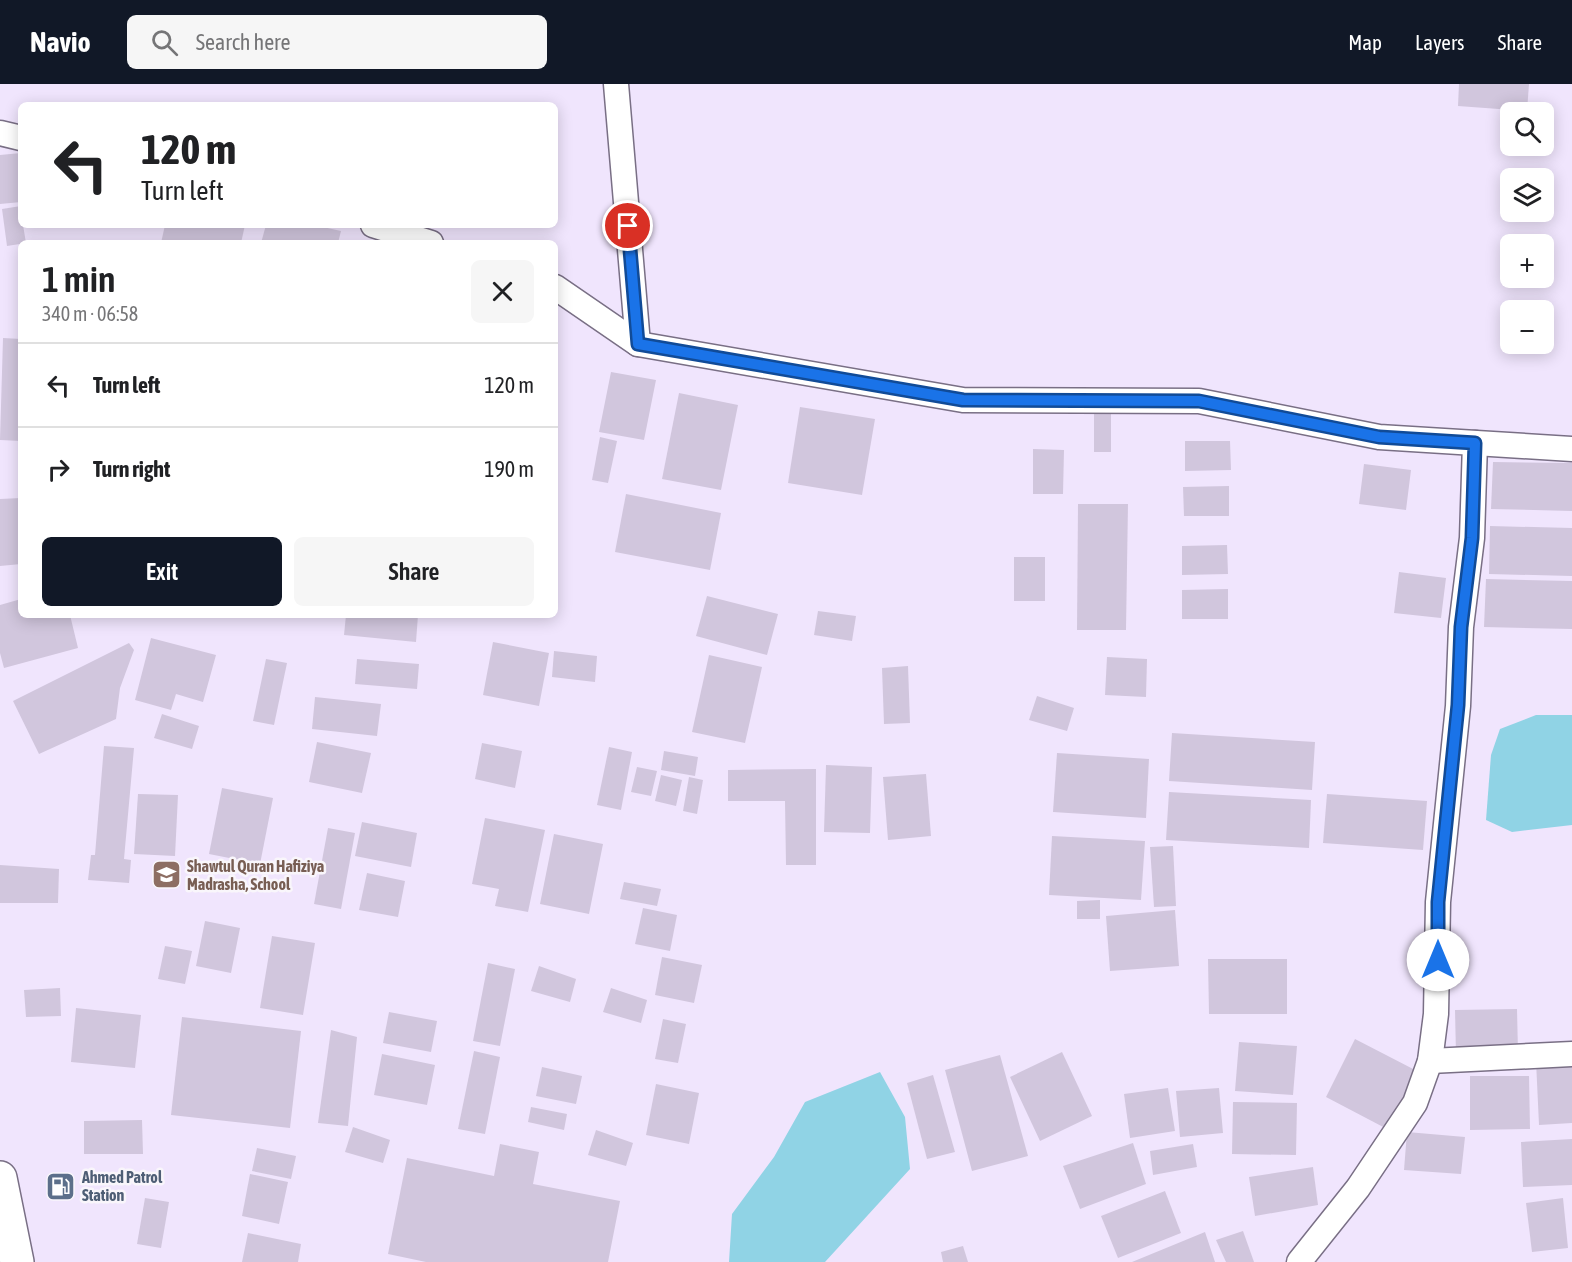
<!DOCTYPE html>
<meta charset="utf-8">
<style>
body{margin:0;font-family:"Asap Condensed",sans-serif;background:#f6f6f6;color:#202124;height:100vh;display:flex;flex-direction:column;font-size:22px;white-space:nowrap}
*{box-sizing:border-box;margin:0}
p{font-size:20px;color:#757577}
.icon{flex:none;width:33px;height:33px;fill:none;stroke:currentColor;stroke-width:2;stroke-linecap:round;stroke-linejoin:round}
.map{position:relative;flex:1;overflow:hidden}
.drawer{position:absolute;left:18px;top:156px;width:540px;height:378px;display:flex;flex-direction:column;background:#fff;border-radius:9px;box-shadow:0 3px 15px #0003}
.drawer>*{flex:none}
.guide{position:absolute;left:18px;top:18px;width:540px;height:126px;border-radius:9px;box-shadow:0 3px 15px #0003;background:#fff;color:#202124;overflow:hidden}
.fabs{position:absolute;left:1500px;top:18px;display:grid;gap:12px}
.fabs a{display:grid;place-items:center;width:54px;height:54px;border-radius:9px;background:#fff;box-shadow:0 3px 15px #0003;font-size:30px}
.pin{position:absolute;display:grid;place-items:center;width:51px;height:51px;color:#fff;margin:-26px;border:3px solid #fff;border-radius:50%;box-shadow:0 2px 6px #0007}
.me{position:absolute;width:66px;margin:-33px;rotate:0deg;stroke-linejoin:round;filter:drop-shadow(0 0 4px #0008)}
.turn{display:flex;align-items:center;gap:21px;height:126px;padding:0 24px;font-size:27px}
.turn .icon{width:78px;height:78px;stroke-width:2.5}
.turn b{display:block;font-size:42px;line-height:51px}
.round{display:grid;place-items:center;flex:none;width:63px;height:63px;border-radius:9px;background:#f6f6f6}
.summary{display:flex;align-items:center;justify-content:space-between;height:102px;padding:0 24px}
h1{font-size:36px;font-weight:600;line-height:45px}
.cta{display:flex;gap:12px;margin-top:auto;padding:12px 24px}
.cta a{flex:1;height:69px;border-radius:9px;background:#111827;color:#fff;font-size:24px;font-weight:600;line-height:69px;text-align:center}
.cta a+a{background:#f6f6f6;color:#202124}
ul{padding:0;list-style:none}
li{display:flex;align-items:center;gap:18px;height:84px;padding:0 24px;border-top:2px solid #e0e0e0}
li div{flex:1}
li b{display:block;font-size:22px}
li em{font-style:normal}
header{display:flex;align-items:center;gap:36px;box-sizing:border-box;height:84px;padding:0 30px;background:#111827;color:#fff}
header strong{font-size:28px}
nav{display:flex;gap:33px;margin-inline-start:auto;font-size:21px}
.search{width:420px;height:54px;background:#f6f6f6;display:flex;align-items:center;gap:15px;box-sizing:border-box;padding:0 21px;border-radius:9px;color:#757577;font-size:22px}
.map>svg:first-child{display:block}
.water{fill:#90d3e5}
.building{fill:#d1c6dd}
.lines{fill:none;stroke-linecap:round;stroke-linejoin:round}
.minor-casing{stroke:#796f85;stroke-width:27}
.trunk-casing{stroke:#796f85;stroke-width:36}
.minor{stroke:#fff;stroke-width:24}
.trunk{stroke:#fff;stroke-width:33}
.route-casing{stroke:#114b97;stroke-width:15}
.route{stroke:#1a73e8;stroke-width:10}
.labels{text-anchor:middle;stroke-width:5;stroke-linejoin:round;paint-order:stroke}
.education-label{font-size:16px;font-weight:bold;fill:#785e54;stroke:#f9f6fb;text-anchor:start}
.service-label{font-size:16px;font-weight:bold;fill:#4e5e75;stroke:#f9f6fb;text-anchor:start}
</style>
<header>
<strong>Navio</strong>
<div class="search"><svg class="icon" aria-label="search" viewBox="0 0 24 24"><circle cx="10" cy="10" r="6"/><path d="M15 15l6 6"/></svg>Search here</div>
<nav><a>Map</a><a>Layers</a><a>Share</a></nav>
</header>
<div class="map">
<svg width="1572" height="1178" viewBox="0 0 1572 1178">
<rect width="100%" height="100%" fill="#f0e5fd"/>
<g class="water">
<polygon points="1536,631 1572,631 1572,741 1512,748 1486,736 1491,671 1500,645"/>
<polygon points="880,988 905,1033 910,1085 825,1178 729,1178 732,1130 774,1073 805,1018"/>
</g>
<g class="building">
<polygon points="1459,0 1529,0 1527,27 1458,22"/>
<polygon points="21,69 21,118 0,120 0,71"/>
<polygon points="21,122 21,141 23,141 26,159 7,162 2,125"/>
<polygon points="165,141 245,141 241,159 161,159"/>
<polygon points="266,141 314,141 341,147 338,159 261,159"/>
<polygon points="3,254 21,255 21,357 0,356"/>
<polygon points="611,288 656,296 644,356 599,348"/>
<polygon points="679,309 738,321 721,406 662,395"/>
<polygon points="800,323 875,335 862,411 788,399"/>
<rect x="1094" y="323" width="17" height="45"/>
<polygon points="600,353 617,357 608,399 592,396"/>
<polygon points="1185,357 1230,357 1231,386 1185,387"/>
<polygon points="1033,365 1064,366 1063,410 1033,410"/>
<polygon points="1493,378 1572,379 1572,427 1491,425"/>
<polygon points="1364,380 1411,386 1406,426 1359,420"/>
<polygon points="1229,402 1229,432 1184,432 1183,403"/>
<polygon points="626,410 721,429 710,486 615,468"/>
<polygon points="21,414 21,480 0,482 0,415"/>
<polygon points="1078,420 1128,420 1126,546 1077,546"/>
<polygon points="1490,442 1572,444 1572,492 1489,490"/>
<polygon points="1227,461 1228,490 1182,491 1182,462"/>
<rect x="1014" y="473" width="31" height="44"/>
<polygon points="1399,488 1446,494 1441,534 1394,529"/>
<polygon points="1486,495 1572,497 1572,545 1484,543"/>
<polygon points="1228,505 1228,535 1182,535 1182,506"/>
<polygon points="707,512 778,530 767,571 696,552"/>
<polygon points="21,515 21,531 70,531 78,564 4,584 0,569 0,521"/>
<polygon points="818,527 856,532 852,557 814,551"/>
<polygon points="346,531 418,531 416,558 344,551"/>
<polygon points="151,554 216,571 203,618 176,610 171,626 135,616"/>
<polygon points="493,558 549,569 539,622 483,611"/>
<polygon points="129,559 134,566 120,604 116,635 39,670 13,617"/>
<polygon points="554,567 597,572 595,598 552,593"/>
<polygon points="709,571 762,583 745,659 692,648"/>
<polygon points="1107,573 1147,575 1146,613 1105,611"/>
<polygon points="266,575 287,579 274,641 253,637"/>
<polygon points="357,575 419,580 417,605 355,600"/>
<polygon points="908,582 910,639 884,640 882,584"/>
<polygon points="1037,612 1074,624 1067,647 1029,636"/>
<polygon points="315,613 381,620 377,652 312,645"/>
<polygon points="162,630 199,642 192,665 154,654"/>
<polygon points="1172,649 1315,658 1312,706 1169,697"/>
<polygon points="317,658 371,669 362,709 309,698"/>
<polygon points="482,659 522,667 515,704 475,695"/>
<polygon points="104,662 134,664 124,775 131,776 129,799 88,796 91,771 95,771"/>
<polygon points="609,663 632,668 621,726 597,721"/>
<polygon points="664,667 698,673 695,692 661,686"/>
<polygon points="1057,669 1149,675 1146,734 1053,728"/>
<polygon points="826,681 872,683 870,749 824,748"/>
<polygon points="637,683 657,687 651,712 631,708"/>
<polygon points="816,685 816,781 786,781 785,717 728,717 728,686"/>
<polygon points="926,690 931,752 888,756 883,693"/>
<polygon points="661,691 682,696 676,722 655,717"/>
<polygon points="689,693 703,696 697,730 683,727"/>
<polygon points="222,704 273,714 260,780 209,770"/>
<polygon points="1169,708 1311,716 1309,764 1166,756"/>
<polygon points="138,710 178,711 175,772 134,770"/>
<polygon points="1327,710 1427,717 1423,766 1323,759"/>
<polygon points="485,734 545,746 528,828 495,822 499,805 472,800"/>
<polygon points="362,738 417,749 411,783 355,772"/>
<polygon points="328,744 355,749 341,825 314,820"/>
<polygon points="554,750 603,760 589,830 540,820"/>
<polygon points="1052,752 1145,757 1141,816 1049,811"/>
<polygon points="1173,762 1176,822 1154,823 1150,763"/>
<polygon points="0,781 59,785 58,819 0,819"/>
<polygon points="367,789 405,797 398,833 359,826"/>
<polygon points="624,798 661,805 657,822 620,815"/>
<polygon points="1100,816 1100,835 1077,835 1077,817"/>
<polygon points="643,824 677,831 670,867 635,860"/>
<polygon points="1175,826 1179,882 1110,887 1106,832"/>
<polygon points="205,837 240,844 231,889 196,882"/>
<polygon points="272,852 315,859 303,931 260,924"/>
<polygon points="165,862 192,867 185,900 158,895"/>
<polygon points="662,873 702,881 694,919 655,911"/>
<polygon points="1208,875 1287,875 1287,930 1209,930"/>
<polygon points="488,879 515,885 500,962 473,957"/>
<polygon points="539,882 576,895 570,918 531,907"/>
<polygon points="60,904 61,932 26,933 24,906"/>
<polygon points="611,904 647,916 641,939 603,928"/>
<polygon points="76,924 141,931 135,984 71,978"/>
<polygon points="1517,925 1518,969 1456,971 1455,926"/>
<polygon points="389,928 437,937 431,968 383,959"/>
<polygon points="182,933 301,947 290,1044 171,1031"/>
<polygon points="663,935 686,940 678,979 655,975"/>
<polygon points="331,946 357,953 348,1042 318,1039"/>
<polygon points="1355,955 1417,987 1387,1045 1326,1013"/>
<polygon points="1239,958 1297,962 1293,1011 1235,1007"/>
<polygon points="474,967 500,973 485,1050 458,1045"/>
<polygon points="1062,968 1092,1032 1040,1057 1010,993"/>
<polygon points="382,970 435,981 427,1021 374,1011"/>
<polygon points="1000,971 1028,1072 972,1087 945,986"/>
<polygon points="1572,975 1572,1039 1539,1041 1536,977"/>
<polygon points="542,983 582,992 576,1020 536,1012"/>
<polygon points="933,991 955,1068 927,1075 907,999"/>
<polygon points="1470,992 1529,992 1530,1045 1470,1046"/>
<polygon points="656,1000 699,1009 689,1060 646,1051"/>
<polygon points="1168,1004 1175,1047 1130,1054 1124,1010"/>
<polygon points="1219,1004 1223,1049 1180,1053 1176,1007"/>
<polygon points="1233,1018 1297,1019 1296,1071 1232,1070"/>
<polygon points="531,1023 567,1030 564,1046 528,1038"/>
<polygon points="142,1036 143,1070 84,1070 84,1037"/>
<polygon points="353,1043 390,1056 383,1079 345,1068"/>
<polygon points="596,1046 633,1059 626,1082 588,1071"/>
<polygon points="1407,1048 1465,1053 1461,1090 1404,1086"/>
<polygon points="1572,1055 1572,1101 1523,1103 1521,1058"/>
<polygon points="1133,1059 1146,1100 1080,1125 1063,1082"/>
<polygon points="500,1060 539,1068 533,1100 620,1117 608,1178 426,1178 388,1170 407,1074 494,1092"/>
<polygon points="1193,1060 1197,1083 1153,1091 1150,1067"/>
<polygon points="257,1064 296,1072 291,1095 252,1087"/>
<polygon points="1313,1083 1318,1121 1255,1132 1249,1093"/>
<polygon points="250,1090 288,1098 279,1140 242,1132"/>
<polygon points="1165,1107 1181,1149 1118,1174 1101,1132"/>
<polygon points="145,1114 169,1118 161,1164 137,1160"/>
<polygon points="1563,1114 1568,1164 1532,1168 1526,1119"/>
<polygon points="1243,1147 1254,1178 1226,1178 1216,1156"/>
<polygon points="1205,1148 1215,1178 1132,1178"/>
<polygon points="248,1149 301,1160 298,1178 242,1178"/>
<polygon points="963,1162 968,1178 943,1178 941,1168"/>
</g>
<g class="lines">
<defs>
<g id="minor">
<polyline points="616,0 638,260"/>
<polyline points="0,49 21,54"/>
<polyline points="373,141 431,159"/>
<polyline points="555,203 638,260 963,316 1199,317 1379,353 1572,365"/>
<polyline points="1430,977 1572,970"/>
<polyline points="1299,1178 1358,1104 1415,1019 1430,977 1436,930 1438,818 1458,622 1461,543 1472,454 1475,359"/>
</g>
<polyline id="trunk" points="0,1094 17,1178"/>
</defs>
<use href="#minor" class="minor-casing"/>
<use href="#trunk" class="trunk-casing"/>
<use href="#minor" class="minor"/>
<use href="#trunk" class="trunk"/>
</g>
<g class="lines">
<defs>
<polyline id="route" points="628,142 638,260 963,316 1199,317 1379,353 1475,359 1472,454 1461,543 1458,621 1438,818 1438,876"/>
</defs>
<use href="#route" class="route-casing"/>
<use href="#route" class="route"/>
</g>
<defs>
<symbol id="school-square" viewBox="-11 -11 22 22"><rect x="-9" y="-9" width="18" height="18" rx="4" fill="#8d6e63" stroke="#f9f6fb"/><path d="M0-5L7-2L0 1L-7-2ZM-4 1L0 2.5L4 1V4Q0 6-4 4Z" fill="#fff"/></symbol>
<symbol id="fuel-square" viewBox="-11 -11 22 22"><rect x="-9" y="-9" width="18" height="18" rx="4" fill="#5c6f8a" stroke="#f9f6fb"/><path d="M-5.5-6h7V0h2V4h1.3V-2.5L3-4.5l.8-.8L6-3V5H2.5V1h-1V6h-7ZM-4.2-4.7v3.2H.2V-4.7Z" fill="#fff"/></symbol>
</defs>
<g fill-rule="evenodd">
<use href="#school-square" x="150" y="774" width="33" height="33"/>
<use href="#fuel-square" x="44" y="1086" width="33" height="33"/>
</g>
<g class="labels">
<g class="education-label">
<text x="187" y="788">Shawtul Quran Hafiziya<tspan x="187" dy="18">Madrasha, School</tspan></text>
</g>
<g class="service-label">
<text x="82" y="1099">Ahmed Patrol<tspan x="82" dy="18">Station</tspan></text>
</g>
</g>
</svg>
<div class="fabs">
<a><svg class="icon" aria-label="search" viewBox="0 0 24 24"><circle cx="10" cy="10" r="6"/><path d="M15 15l6 6"/></svg></a>
<a><svg class="icon" aria-label="layers" viewBox="0 0 24 24"><path d="M12 4l9 5-9 5-9-5zM3 14l9 5 9-5"/></svg></a>
<a>+</a>
<a>−</a>
</div>
<div class="pin" style="left:628px;top:142px;background:#d93025"><svg class="icon" aria-label="arrive" viewBox="0 0 24 24"><path d="M6 21V4h12l-3 4 3 4H6"/></svg></div>
<svg class="me" style="left:1438px;top:876px" viewBox="-20 -20 40 40"><circle r="19" fill="#fff"/><path d="M0-13L10 11 0 6-10 11z" fill="#1a73e8"/></svg>
<div class="guide">
<div class="turn"><svg class="icon" aria-label="left" viewBox="0 0 24 24"><path d="M17 20v-9H6M10 6l-5 5 5 5"/></svg><div><b>120 m</b>Turn left</div></div>
</div>
<section class="drawer">
<div class="summary"><div><h1>1 min</h1><p>340 m · 06:58</p></div><a class="round"><svg class="icon" aria-label="close" viewBox="0 0 24 24"><path d="M6 6l12 12M18 6L6 18"/></svg></a></div>
<ul>
<li><svg class="icon" aria-label="left" viewBox="0 0 24 24"><path d="M17 20v-9H6M10 6l-5 5 5 5"/></svg><div><b>Turn left</b></div><em>120 m</em></li>
<li><svg class="icon" aria-label="right" viewBox="0 0 24 24"><path d="M7 20v-9h11M14 6l5 5-5 5"/></svg><div><b>Turn right</b></div><em>190 m</em></li>
</ul>
<div class="cta"><a>Exit</a><a>Share</a></div>
</section>
</div>
